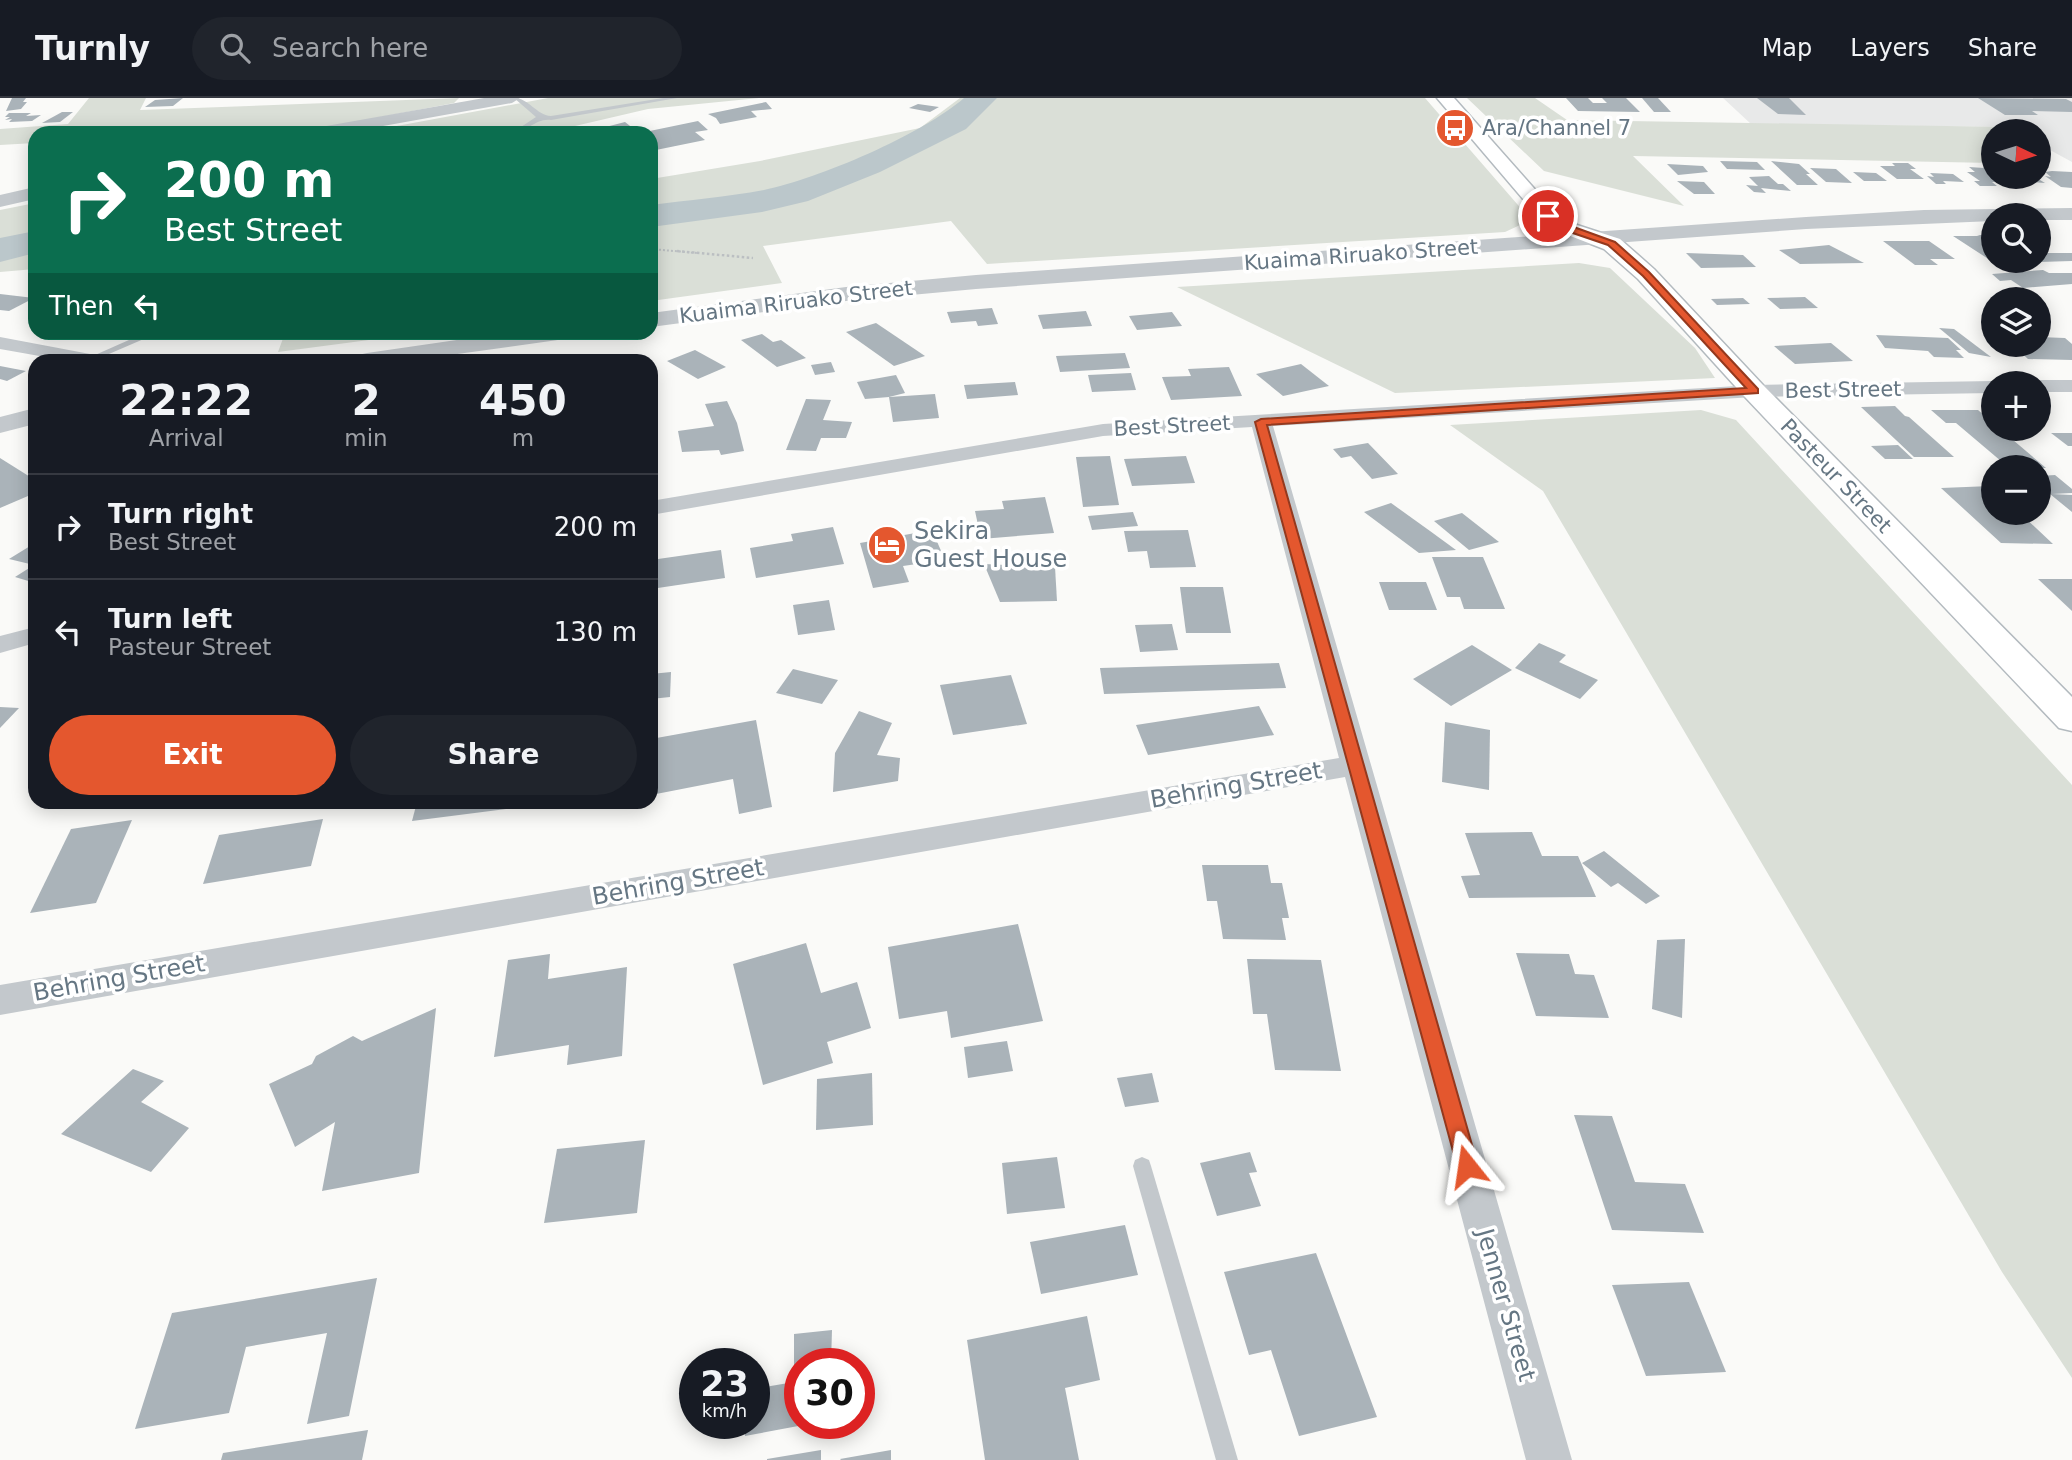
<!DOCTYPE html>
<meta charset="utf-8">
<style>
body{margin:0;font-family:"DejaVu Sans",sans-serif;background:#20242c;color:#f1f3f6;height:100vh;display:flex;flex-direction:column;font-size:26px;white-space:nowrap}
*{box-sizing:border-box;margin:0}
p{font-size:23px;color:#9ea1a6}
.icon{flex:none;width:38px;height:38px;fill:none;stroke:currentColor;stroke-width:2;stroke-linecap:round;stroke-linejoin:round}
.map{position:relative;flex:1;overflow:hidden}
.sheet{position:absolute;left:28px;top:256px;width:630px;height:455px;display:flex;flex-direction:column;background:#171b24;border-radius:21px;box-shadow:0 4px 18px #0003}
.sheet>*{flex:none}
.hud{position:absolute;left:28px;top:28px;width:630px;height:214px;border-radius:21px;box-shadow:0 4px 18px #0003;background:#0b6e4f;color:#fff;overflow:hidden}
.needle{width:46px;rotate:94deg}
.controls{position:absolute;left:1981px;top:21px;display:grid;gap:14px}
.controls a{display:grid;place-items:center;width:70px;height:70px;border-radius:50%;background:#171b24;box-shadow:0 4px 18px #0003;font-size:35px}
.speed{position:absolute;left:679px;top:1250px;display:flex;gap:14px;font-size:35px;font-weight:700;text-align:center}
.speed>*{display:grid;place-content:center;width:91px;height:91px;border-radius:50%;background:#171b24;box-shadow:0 4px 18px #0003;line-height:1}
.speed small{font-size:18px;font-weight:400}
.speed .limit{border:10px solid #d22;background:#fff;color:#111}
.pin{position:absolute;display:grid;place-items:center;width:60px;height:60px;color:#fff;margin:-30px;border:4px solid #fff;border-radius:50%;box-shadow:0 2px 7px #0007}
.me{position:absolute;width:77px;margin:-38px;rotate:345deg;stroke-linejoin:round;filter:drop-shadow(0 0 5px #0008)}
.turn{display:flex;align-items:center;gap:24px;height:147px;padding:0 21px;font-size:32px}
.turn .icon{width:91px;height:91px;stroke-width:2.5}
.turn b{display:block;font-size:49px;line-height:60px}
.then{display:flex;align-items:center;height:66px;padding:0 21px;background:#0003;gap:14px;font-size:26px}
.eta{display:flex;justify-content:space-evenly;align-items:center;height:119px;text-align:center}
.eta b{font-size:42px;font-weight:700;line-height:49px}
.cta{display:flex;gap:14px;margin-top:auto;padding:14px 21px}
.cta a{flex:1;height:80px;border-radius:42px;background:#e4572e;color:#fff;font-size:28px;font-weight:700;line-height:80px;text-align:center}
.cta a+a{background:#20242c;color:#f1f3f6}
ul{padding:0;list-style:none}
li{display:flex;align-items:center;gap:21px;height:105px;padding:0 21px;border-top:2px solid #363941}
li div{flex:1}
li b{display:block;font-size:26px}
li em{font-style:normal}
header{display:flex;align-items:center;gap:42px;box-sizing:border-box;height:98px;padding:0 35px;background:#171b24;border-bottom:2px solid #363941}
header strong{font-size:33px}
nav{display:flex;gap:38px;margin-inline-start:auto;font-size:24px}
.search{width:490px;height:63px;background:#20242c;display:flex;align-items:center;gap:18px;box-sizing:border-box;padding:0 24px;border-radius:38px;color:#9ea1a6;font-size:26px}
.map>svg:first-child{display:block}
.built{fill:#e8e9e9}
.green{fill:#dadfd7}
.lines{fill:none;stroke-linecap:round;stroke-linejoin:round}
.river{fill:#bbc7cb;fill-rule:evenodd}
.building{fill:#aab3b9}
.secondary-casing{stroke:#b3babf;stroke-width:3}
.path-far1{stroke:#bbbfc2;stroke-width:2;stroke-dasharray:2 2;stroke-linecap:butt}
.path{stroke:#bbbfc2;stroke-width:2.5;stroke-dasharray:2.5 2.5;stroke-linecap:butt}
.service{fill:#c3c8cc;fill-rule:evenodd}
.minor{fill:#c3c8cc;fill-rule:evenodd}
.tertiary{fill:#c3c8cc;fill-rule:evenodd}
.secondary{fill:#fff;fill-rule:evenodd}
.route{fill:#e4572e;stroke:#94391e;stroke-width:2}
.labels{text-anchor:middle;stroke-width:7;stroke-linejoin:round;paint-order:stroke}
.far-poi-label{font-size:21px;fill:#657683;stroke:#fff;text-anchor:start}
.far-street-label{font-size:21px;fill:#657683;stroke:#fff}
.poi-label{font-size:24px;fill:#657683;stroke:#fff;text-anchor:start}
.street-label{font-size:24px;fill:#657683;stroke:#fff}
</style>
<header>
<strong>Turnly</strong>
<div class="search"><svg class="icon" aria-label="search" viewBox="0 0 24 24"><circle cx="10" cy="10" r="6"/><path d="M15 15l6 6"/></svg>Search here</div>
<nav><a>Map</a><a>Layers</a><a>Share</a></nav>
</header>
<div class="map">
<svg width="2072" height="1362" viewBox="0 0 2072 1362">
<rect width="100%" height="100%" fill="#fafaf8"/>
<polygon class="built" points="1723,0 2072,0 2072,64 2039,46 2039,33 2016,33 2008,29 1751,26"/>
<g class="green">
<polygon points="89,0 146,0 140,12 459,0 454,5 297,35 35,35 35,45 0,47 0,31 68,26"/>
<polygon points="548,0 759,0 648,11 545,35 359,35"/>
<polygon points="960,0 1425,0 1531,122 1505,134 987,166 951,123 763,148 782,185 651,203 651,81 760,63 920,30"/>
<polygon points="1467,0 1535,0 1567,22 2008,29 2016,33 1993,33 1993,65 1633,58 1684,108 1544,73"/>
<polygon points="35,105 35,171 0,174 0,112"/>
<polygon points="1579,165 1610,170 1695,250 1715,280 1395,295 1177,189"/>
<polygon points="285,235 285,234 422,235 278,254"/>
<polygon points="1701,312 1736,322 2072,687 2072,1280 2002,1174 1543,393 1450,327"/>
</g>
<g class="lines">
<g class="river">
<path d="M964 0H997L966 31 880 74 808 103 762 114 651 129V107C688 102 727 99 764 92 818 81 923 36 964 0Z"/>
<polygon points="35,133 35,155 0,164 0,140"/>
</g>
</g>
<g class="building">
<polygon points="12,0 26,0 23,4 27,4 21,11 6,13"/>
<polygon points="183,0 173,8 145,9 155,2"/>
<polygon points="1566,0 1588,0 1593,5 1607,5 1602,0 1626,0 1640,14 1578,13"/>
<polygon points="1642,0 1658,0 1671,14 1654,14"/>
<polygon points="1757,0 1789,0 1806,17 1778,16"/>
<polygon points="1978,0 2066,1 2072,4 2072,14 2032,13 2038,17 2005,17"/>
<polygon points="766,4 772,11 751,13 757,19 720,26 716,20 708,16"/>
<polygon points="918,6 939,9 930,14 909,10"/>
<polygon points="62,14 73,14 60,24 42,25"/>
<polygon points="9,15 31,15 26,18 41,17 32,23 9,24 12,21 5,22 10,19 5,19"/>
<polygon points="698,23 708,32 695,34 705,42 651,53 651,35 640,35"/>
<polygon points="625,24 639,35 570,35 586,29 594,32"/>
<polygon points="1720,63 1757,64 1765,72 1727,71"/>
<polygon points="1771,63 1799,66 1810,76 1806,76 1818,87 1797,87"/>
<polygon points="1892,65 1908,65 1916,71 1910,71 1924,81 1897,81 1880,68 1895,68"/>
<polygon points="1667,66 1703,68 1708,74 1678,77"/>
<polygon points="1969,69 1984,70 2004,84 1992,84 1997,88 1980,88 1974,83 1980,83 1967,74 1975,74"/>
<polygon points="1810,70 1836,71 1852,85 1826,84"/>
<polygon points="2052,73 2072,74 2072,90 2061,89 2045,78 2051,79 2045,74"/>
<polygon points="1853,74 1876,75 1887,83 1864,83"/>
<polygon points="1930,75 1953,76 1964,84 1943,83 1946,86 1936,86 1927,78 1934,79"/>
<polygon points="1769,78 1778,86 1783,86 1791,93 1761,90 1766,95 1754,94 1746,87 1758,88 1749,79"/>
<polygon points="2012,79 2035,79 2045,85 2019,83"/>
<polygon points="1677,83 1704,84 1715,96 1694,96"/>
<polygon points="1977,137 1993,137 1993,164 1953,138 1980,138"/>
<polygon points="1883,143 1929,143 1955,161 1930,161 1938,167 1915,167"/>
<polygon points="1829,147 1864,165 1800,166 1779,152"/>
<polygon points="1686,155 1743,157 1756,169 1701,170"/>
<polygon points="2039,155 2072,155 2072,163 2039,164"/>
<polygon points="2043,172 2049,175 2072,175 2072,186 2023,190 2011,182 2000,183 1992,176"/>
<polygon points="0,196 34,200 9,213 0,212"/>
<polygon points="1805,199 1818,210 1780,211 1767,200"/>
<polygon points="1743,200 1750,206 1717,207 1711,201"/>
<polygon points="992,210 998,226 978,228 976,223 951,225 947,214"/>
<polygon points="1086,213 1092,228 1043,231 1038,217"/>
<polygon points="1172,214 1182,228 1137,232 1129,218"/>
<polygon points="876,225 925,258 894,268 846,234"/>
<polygon points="1939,230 1954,231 1991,259 1969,255"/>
<polygon points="762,236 773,244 781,242 806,260 777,269 741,242"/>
<polygon points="1876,237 1948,240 1961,252 1956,252 1964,260 1934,259 1928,253 1885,250"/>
<polygon points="2039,239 2065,240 2072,246 2072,262 2028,261 2013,247 2039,247"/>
<polygon points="1831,245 1853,263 1795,266 1774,248"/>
<polygon points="695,252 726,269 698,281 667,263"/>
<polygon points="1125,255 1130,270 1060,274 1056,258"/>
<polygon points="831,264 835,274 815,277 811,267"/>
<polygon points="1301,266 1329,288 1283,298 1256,276"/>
<polygon points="0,268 26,273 7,283 0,281"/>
<polygon points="1229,269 1242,298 1171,302 1162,279 1191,278 1188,271"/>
<polygon points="1131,275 1136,292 1092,294 1088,277"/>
<polygon points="896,277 905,295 889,299 865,301 857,284"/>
<polygon points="1015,284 1018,297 967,301 964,287"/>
<polygon points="935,296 939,320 893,324 889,299"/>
<polygon points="806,301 831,302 823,322 852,324 846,340 821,340 816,353 786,352"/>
<polygon points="727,303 737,325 744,353 721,357 719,352 682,354 678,333 714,328 705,306"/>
<polygon points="1895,308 1905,318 1909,319 1954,359 1914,359 1861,309"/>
<polygon points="1931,312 1978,312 1993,325 1993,331 2000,331 2046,370 2008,369 1956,325 1946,325"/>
<polygon points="2051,335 2072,335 2072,348 2068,348"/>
<polygon points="1368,345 1398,376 1372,381 1351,358 1341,360 1333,351"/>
<polygon points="1898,347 1913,361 1885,361 1871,348"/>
<polygon points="1110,358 1119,407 1083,409 1076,359"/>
<polygon points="1186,358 1195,385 1132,388 1124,361"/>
<polygon points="0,360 35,382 35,395 0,410"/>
<polygon points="2055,377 2072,391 2072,395 2052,396 2072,397 2072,414 2050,396 2039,397 2039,378"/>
<polygon points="1991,388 1993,415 2020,415 2053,446 2001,445 1941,390"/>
<polygon points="1045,399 1054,435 981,441 975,413 1004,411 1002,403"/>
<polygon points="1391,405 1430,433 1456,452 1419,455 1364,414"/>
<polygon points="1133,414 1138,428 1092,432 1088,418"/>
<polygon points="1462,415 1499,444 1469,452 1434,423"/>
<polygon points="833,429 844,466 756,480 750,450 793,443 791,436"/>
<polygon points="932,432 945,462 903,468 909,484 873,490 860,445"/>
<polygon points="1188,432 1196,469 1150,470 1147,453 1128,454 1124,433"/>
<polygon points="35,445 35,485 15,479 34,467 9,461"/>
<polygon points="721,452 725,480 651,491 651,462"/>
<polygon points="1432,459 1483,459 1505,511 1464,511 1460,499 1447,499"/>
<polygon points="984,466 1055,469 1057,503 1000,504"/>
<polygon points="2038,481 2072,481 2072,513"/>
<polygon points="1379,484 1426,484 1437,512 1389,512"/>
<polygon points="1180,489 1223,489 1231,535 1186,535"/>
<polygon points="829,502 835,532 798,537 793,507"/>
<polygon points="1172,526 1178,552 1140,554 1135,527"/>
<polygon points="1539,545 1566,557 1559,564 1598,582 1580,601 1515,570"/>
<polygon points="1472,547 1512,572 1451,608 1413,581"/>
<polygon points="1279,565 1286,590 1104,596 1100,570"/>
<polygon points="793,571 838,582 822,606 776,595"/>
<polygon points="671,574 670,599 651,601 651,576"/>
<polygon points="1011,577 1027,626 953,637 940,587"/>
<polygon points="1259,608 1274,637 1148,657 1136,627"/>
<polygon points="0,609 19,610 0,630"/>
<polygon points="859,613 892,625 877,657 900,660 898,683 833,694 835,655"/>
<polygon points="756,622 772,709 739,716 733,681 651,697 651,641"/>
<polygon points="1445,624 1490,632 1489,692 1442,684"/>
<polygon points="417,704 531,704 530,708 412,723"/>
<polygon points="323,721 311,768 203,786 219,737"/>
<polygon points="132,722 96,805 30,815 71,731"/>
<polygon points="1532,734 1542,758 1578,758 1596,799 1469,800 1461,778 1480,777 1465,735"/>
<polygon points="1604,753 1660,798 1646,806 1618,785 1611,789 1582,765"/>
<polygon points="1202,767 1268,767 1271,785 1282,785 1289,820 1282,820 1286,842 1223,841 1217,803 1207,803"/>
<polygon points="1018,826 1043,923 951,940 947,913 899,921 888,849"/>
<polygon points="1685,841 1682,920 1652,911 1657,842"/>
<polygon points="806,845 821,895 857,884 871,930 827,944 833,965 763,987 733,866"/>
<polygon points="1516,855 1569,856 1575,876 1594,877 1609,920 1536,918"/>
<polygon points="550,856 548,881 627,869 622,958 567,967 569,947 494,959 508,862"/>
<polygon points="1247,861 1321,862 1341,973 1275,972 1267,916 1253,916"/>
<polygon points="436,910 419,1075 322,1093 335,1024 295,1049 269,986 312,966 316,958 353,938 362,943"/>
<polygon points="1007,943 1013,973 968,980 964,949"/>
<polygon points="133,971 164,983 141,1004 189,1030 151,1074 61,1036"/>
<polygon points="872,975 873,1027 816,1032 817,981"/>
<polygon points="1152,975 1159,1004 1125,1009 1117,980"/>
<polygon points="1574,1017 1612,1018 1635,1084 1685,1086 1704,1135 1612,1132"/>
<polygon points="645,1042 637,1115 544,1125 557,1051"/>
<polygon points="1250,1054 1257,1074 1249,1075 1261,1108 1217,1118 1200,1065"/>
<polygon points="1057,1059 1065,1110 1007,1116 1002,1065"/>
<polygon points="1125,1127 1138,1177 1041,1196 1030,1144"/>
<polygon points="1316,1155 1377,1319 1299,1338 1271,1252 1249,1257 1224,1174"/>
<polygon points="377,1180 349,1318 307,1326 327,1235 246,1249 229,1315 135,1331 172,1215"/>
<polygon points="1689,1184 1726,1274 1646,1278 1612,1187"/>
<polygon points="1087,1218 1100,1282 1065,1290 1079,1362 985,1362 967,1242"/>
<polygon points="832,1232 831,1265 800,1265 800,1274 794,1274 794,1236"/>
<polygon points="800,1283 800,1325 809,1326 745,1338 745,1325 754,1325 754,1291"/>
<polygon points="368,1332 362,1362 221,1362 223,1355"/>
<polygon points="821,1352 821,1362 767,1362 767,1361"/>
<polygon points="891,1352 891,1362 841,1362 840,1361"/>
</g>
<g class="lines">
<defs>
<polygon id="secondary" points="1437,0 1454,0 1555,114 1574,126 1620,141 1654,171 1763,287 2072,599 2072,633 2059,630 1745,299 1638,181 1604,151 1560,134 1541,122"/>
</defs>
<use href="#secondary" class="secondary-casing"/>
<polyline class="path-far1" points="651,151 697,155"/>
<polyline class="path" points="677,153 753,160"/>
<g class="service">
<path d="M514 0C529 0 536 17 551 18L663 0H677L551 22C535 20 527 35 512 35L536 19Z"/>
<polygon points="147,234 160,234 95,262 86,261"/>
<polygon points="1142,1059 1149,1062 1151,1068 1238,1362 1216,1362 1133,1068 1135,1062"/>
</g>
<g class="minor">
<polygon points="0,239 90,256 100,262 62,262 0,251"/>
<polygon points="2039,282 2072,282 2072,294 2039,294 2039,285 2031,285"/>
<polygon points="1993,283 2000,285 1993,285 1993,295 1754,299 1273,328 1572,1362 1526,1362 1345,679 0,917 0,887 1339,660 1252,329 1103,338 651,417 651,403 1103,326 1754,287"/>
<polygon points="35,529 35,545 0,555 0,538"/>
</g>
<g class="tertiary">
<polygon points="484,0 520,0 512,5 344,35 306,35 315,30"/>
<polygon points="35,89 35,101 0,109 0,97"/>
<polygon points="2072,110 2072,122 2039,122 2039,117 1993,117 1993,123 1806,131 976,191 846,203 651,229 651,215 846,189 976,177 1806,119 1924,112"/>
<polygon points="512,234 576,234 573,239 565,241 414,262 355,262 358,257 367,255"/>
<polygon points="35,310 35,326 0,335 0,319"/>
</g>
<use href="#secondary" class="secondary"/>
</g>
<polygon class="route" points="1545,116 1551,116 1571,128 1615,144 1649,174 1758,291 1758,295 1267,327 1478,1068 1475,1075 1467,1077 1460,1075 1457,1068 1255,324 1261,321 1746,290 1643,178 1608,147 1564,132 1545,120"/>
<defs>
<symbol id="bus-disc" viewBox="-11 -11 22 22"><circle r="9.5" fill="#e4572e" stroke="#fff"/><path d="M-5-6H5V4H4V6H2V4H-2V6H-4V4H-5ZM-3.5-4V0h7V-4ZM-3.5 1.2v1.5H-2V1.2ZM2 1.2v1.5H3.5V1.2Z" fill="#fff"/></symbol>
<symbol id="hotel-disc" viewBox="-11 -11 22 22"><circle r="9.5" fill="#e4572e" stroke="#fff"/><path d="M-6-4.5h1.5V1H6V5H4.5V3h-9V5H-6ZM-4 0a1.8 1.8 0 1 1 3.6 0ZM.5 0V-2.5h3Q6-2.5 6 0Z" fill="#fff"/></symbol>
</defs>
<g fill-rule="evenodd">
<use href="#bus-disc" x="1433" y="8" width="44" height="44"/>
<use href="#hotel-disc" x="865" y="425" width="44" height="44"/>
</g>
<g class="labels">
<g class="far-poi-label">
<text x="1482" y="37">Ara/Channel 7</text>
</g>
<g class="far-street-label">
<text transform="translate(1361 157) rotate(-4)" y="7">Kuaima Riruako Street</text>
<text transform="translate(796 204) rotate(-7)" y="7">Kuaima Riruako Street</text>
<text transform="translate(1843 292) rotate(-1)" y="7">Best Street</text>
<text transform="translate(1172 328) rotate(-3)" y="7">Best Street</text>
<text transform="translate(1836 378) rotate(46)" y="7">Pasteur Street</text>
</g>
<g class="poi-label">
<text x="914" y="441">Sekira<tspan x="914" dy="28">Guest House</tspan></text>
</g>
<g class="street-label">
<text transform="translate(1236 687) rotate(-10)" y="8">Behring Street</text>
<text transform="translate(678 784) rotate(-10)" y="8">Behring Street</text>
<text transform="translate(119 880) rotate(-10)" y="8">Behring Street</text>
<text transform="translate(1506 1207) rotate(74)" y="8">Jenner Street</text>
</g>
</g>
</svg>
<div class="controls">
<a><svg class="needle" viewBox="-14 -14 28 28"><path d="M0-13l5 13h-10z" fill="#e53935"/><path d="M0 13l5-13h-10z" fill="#9ea1a6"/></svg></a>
<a><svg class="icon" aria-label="search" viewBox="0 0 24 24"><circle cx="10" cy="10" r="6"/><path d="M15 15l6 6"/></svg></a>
<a><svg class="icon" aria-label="layers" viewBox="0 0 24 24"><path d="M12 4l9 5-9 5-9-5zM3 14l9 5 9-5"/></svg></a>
<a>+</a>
<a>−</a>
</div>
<div class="speed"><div>23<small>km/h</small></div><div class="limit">30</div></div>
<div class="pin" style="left:1548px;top:118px;background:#d93025"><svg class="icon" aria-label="arrive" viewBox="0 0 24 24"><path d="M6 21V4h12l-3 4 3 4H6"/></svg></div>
<svg class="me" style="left:1467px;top:1068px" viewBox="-20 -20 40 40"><path d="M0-17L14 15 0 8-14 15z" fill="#e4572e" stroke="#fff" stroke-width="4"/></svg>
<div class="hud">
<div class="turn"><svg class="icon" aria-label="right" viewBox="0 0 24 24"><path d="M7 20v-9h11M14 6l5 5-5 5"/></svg><div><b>200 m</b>Best Street</div></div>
<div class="then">Then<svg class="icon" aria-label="left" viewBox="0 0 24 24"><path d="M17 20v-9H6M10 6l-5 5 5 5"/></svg></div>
</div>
<section class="sheet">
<div class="eta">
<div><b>22:22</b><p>Arrival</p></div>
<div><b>2</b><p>min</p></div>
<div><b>450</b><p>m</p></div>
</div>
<ul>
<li><svg class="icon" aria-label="right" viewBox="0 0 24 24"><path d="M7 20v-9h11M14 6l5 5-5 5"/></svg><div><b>Turn right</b><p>Best Street</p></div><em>200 m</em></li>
<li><svg class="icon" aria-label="left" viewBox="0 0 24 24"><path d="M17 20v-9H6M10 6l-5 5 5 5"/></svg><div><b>Turn left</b><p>Pasteur Street</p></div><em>130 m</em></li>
</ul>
<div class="cta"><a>Exit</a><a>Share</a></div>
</section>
</div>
